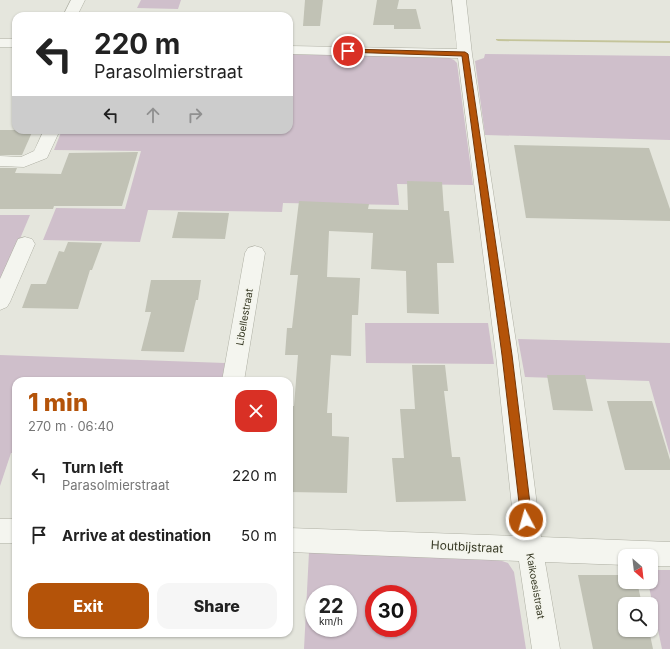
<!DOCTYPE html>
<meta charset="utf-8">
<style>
body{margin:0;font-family:Inter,sans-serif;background:#f6f6f6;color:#222;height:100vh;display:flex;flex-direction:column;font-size:15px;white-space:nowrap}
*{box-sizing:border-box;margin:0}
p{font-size:13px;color:#767676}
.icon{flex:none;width:22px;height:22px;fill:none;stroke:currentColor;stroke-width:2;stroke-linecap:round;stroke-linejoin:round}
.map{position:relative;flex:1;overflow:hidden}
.panel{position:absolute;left:12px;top:377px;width:281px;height:260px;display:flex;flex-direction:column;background:#fff;border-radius:12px;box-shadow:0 1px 3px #0004}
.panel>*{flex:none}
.hud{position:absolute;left:12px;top:12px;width:281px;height:122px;border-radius:12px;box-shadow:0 1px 3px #0004;background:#fff;color:#222;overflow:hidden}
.needle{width:26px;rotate:152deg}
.controls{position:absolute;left:618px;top:549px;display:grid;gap:8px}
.controls a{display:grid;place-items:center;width:40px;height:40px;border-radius:8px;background:#fff;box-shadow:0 1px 3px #0004;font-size:20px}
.speed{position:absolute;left:305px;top:585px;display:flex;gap:8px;font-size:20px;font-weight:700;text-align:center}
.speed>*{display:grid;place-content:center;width:52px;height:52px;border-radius:50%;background:#fff;box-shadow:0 1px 3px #0004;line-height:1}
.speed small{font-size:10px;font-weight:400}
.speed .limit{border:6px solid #d22;background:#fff;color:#111}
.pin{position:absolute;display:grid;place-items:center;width:34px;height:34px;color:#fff;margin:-17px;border:2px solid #fff;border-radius:50%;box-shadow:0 1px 4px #0007}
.me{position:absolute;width:44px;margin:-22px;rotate:354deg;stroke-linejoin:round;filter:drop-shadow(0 0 3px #0008)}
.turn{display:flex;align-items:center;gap:14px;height:84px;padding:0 16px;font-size:18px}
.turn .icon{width:52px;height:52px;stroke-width:2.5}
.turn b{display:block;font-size:28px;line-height:34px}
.lanes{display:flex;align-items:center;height:38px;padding:0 16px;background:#0003;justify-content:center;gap:20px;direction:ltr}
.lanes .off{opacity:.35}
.round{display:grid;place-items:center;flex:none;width:42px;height:42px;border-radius:12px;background:#f6f6f6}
.headline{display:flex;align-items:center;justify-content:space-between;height:68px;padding:0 16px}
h1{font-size:24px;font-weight:800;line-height:30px;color:#b45309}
.button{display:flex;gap:8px;margin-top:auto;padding:8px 16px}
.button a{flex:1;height:46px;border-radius:12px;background:#b45309;color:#fff;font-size:16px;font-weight:800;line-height:46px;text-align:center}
.button a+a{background:#f6f6f6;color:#222}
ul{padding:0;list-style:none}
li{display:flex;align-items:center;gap:12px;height:60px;padding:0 16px}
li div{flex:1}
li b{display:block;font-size:15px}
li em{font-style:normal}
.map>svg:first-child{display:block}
.green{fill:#cfbfcb;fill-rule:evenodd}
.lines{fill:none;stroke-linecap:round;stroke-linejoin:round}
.stream{fill:#c4c49a;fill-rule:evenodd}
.building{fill:#c1c2b5}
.street-casing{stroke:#aeafa3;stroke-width:1}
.street{fill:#f4f5ef;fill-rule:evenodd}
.route{fill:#b45309;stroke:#753606}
.labels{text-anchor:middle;stroke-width:3;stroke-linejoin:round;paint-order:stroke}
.street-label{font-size:10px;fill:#393b27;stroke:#f3f4ec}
.near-street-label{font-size:12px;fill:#393b27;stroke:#f3f4ec}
</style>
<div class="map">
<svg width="670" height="649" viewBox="0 0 670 649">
<rect width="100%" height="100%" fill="#e5e6dd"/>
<g class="green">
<polygon points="141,0 181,0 178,9 137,8"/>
<polygon points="289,53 447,57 454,60 457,63 473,185 397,184 399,205 283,203 282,212 148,210 140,242 43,240 56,208 125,209 141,151 54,150 62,130 289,130"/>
<polygon points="485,54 670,56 670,140 485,135 475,61 484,58"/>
<polygon points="0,215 30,215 0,286"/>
<polygon points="365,323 488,323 494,364 366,363"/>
<polygon points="518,339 670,343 670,455 649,381 525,377"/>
<polygon points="0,355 225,363 222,381 16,381 16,453 11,453 0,486"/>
<path d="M309 552 493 558 508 563 514 572 526 649H304ZM314 594H348V628H314ZM374 594H408V628H374Z"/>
<polygon points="651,570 670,570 670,649 662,649 648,582 651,582"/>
</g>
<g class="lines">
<polygon class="stream" points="496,39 670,41 670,43 498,41 496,40"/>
</g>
<g class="building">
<polygon points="305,0 323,0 320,26 303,26"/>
<polygon points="377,0 399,0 397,9 416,9 421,29 394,29 394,25 373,25"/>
<polygon points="0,130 33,130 22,155 0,155"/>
<polygon points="514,145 649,148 670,209 670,221 526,218"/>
<polygon points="138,152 122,206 54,206 53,209 0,209 0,168 17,168 15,173 61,174 69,153"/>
<polygon points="407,181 442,182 444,211 449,211 454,263 437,263 439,314 407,313 406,271 371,269 373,233 329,231 327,277 360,278 358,315 352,315 351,356 331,355 327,413 332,413 332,436 349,437 347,493 289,492 289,406 294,406 298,355 285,355 287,328 292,328 298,275 290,275 299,201 369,204 368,209 408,210"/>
<polygon points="178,212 229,213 225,239 172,238"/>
<polygon points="68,242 102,243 92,270 90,270 78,309 22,308 31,284 46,284 59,251 64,252"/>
<polygon points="151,280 201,280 198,300 196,300 184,352 141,351 151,312 145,312"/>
<polygon points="412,365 445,365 448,391 444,391 452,457 460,457 466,501 396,502 392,458 404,458 400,409 415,409"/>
<polygon points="547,375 585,375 593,411 553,410"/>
<polygon points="607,401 652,401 670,460 670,470 625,470"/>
<polygon points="578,575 625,575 625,582 637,582 642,604 625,604 625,630 649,630 653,649 593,649"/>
</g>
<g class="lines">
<defs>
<g id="street">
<polygon points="71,0 85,0 77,16 63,16"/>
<polygon points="452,0 466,0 472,54 518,355 541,537 670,542 670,566 651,566 651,556 625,556 625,565 545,562 560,649 532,649 519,561 289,552 289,528 515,536 496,355 458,58 289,54 289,46 457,49"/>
<rect x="0" y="39" width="16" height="8"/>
<polygon points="44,130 60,130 47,158 24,167 0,166 0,156 21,157 34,151"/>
<polygon points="25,237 32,239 35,244 10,302 7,307 0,310 0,279 18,239"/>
<polygon points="255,246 262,248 265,253 244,381 222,381 245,253 248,248"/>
<rect x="0" y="519" width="16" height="24"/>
</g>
</defs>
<use href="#street" class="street-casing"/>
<use href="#street" class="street"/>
</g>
<polygon class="route" points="348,49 465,52 468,54 512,355 532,520 530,524 526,525 522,524 521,520 502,355 462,56 345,52 344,51"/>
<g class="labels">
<g class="street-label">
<text transform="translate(244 317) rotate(-80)" y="4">Libellestraat</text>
<text transform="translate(536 586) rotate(80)" y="4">Kaikoesistraat</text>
</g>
<g class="near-street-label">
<text transform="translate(467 547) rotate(3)" y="4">Houtbijstraat</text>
</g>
</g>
</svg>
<div class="controls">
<a><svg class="needle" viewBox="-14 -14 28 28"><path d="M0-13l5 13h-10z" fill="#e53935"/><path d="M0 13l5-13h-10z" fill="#767676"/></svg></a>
<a><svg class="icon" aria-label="search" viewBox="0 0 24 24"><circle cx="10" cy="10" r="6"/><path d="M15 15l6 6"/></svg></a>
</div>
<div class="speed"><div>22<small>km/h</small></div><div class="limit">30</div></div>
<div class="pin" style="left:348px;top:51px;background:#d93025"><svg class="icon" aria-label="arrive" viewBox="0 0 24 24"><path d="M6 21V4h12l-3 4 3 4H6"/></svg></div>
<svg class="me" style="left:526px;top:520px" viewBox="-20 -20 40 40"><circle r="17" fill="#b45309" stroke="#fff" stroke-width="3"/><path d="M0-11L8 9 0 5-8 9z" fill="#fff"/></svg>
<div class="hud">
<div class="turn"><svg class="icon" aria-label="left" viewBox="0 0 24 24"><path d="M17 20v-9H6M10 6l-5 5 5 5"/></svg><div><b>220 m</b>Parasolmierstraat</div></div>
<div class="lanes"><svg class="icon" aria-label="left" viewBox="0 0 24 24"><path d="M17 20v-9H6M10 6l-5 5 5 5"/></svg><svg class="icon off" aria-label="ahead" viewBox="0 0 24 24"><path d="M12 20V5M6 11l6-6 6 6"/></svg><svg class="icon off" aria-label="right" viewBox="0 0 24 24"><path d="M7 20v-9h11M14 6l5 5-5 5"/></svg></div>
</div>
<section class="panel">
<div class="headline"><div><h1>1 min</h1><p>270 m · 06:40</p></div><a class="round" style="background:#d93025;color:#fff"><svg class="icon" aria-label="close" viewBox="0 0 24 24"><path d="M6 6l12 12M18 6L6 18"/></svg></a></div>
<ul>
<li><svg class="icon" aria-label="left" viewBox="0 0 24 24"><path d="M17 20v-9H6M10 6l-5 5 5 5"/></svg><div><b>Turn left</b><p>Parasolmierstraat</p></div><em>220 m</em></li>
<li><svg class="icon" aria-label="arrive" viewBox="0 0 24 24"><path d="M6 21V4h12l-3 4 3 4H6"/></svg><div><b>Arrive at destination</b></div><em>50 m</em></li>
</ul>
<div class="button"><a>Exit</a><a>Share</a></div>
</section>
</div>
